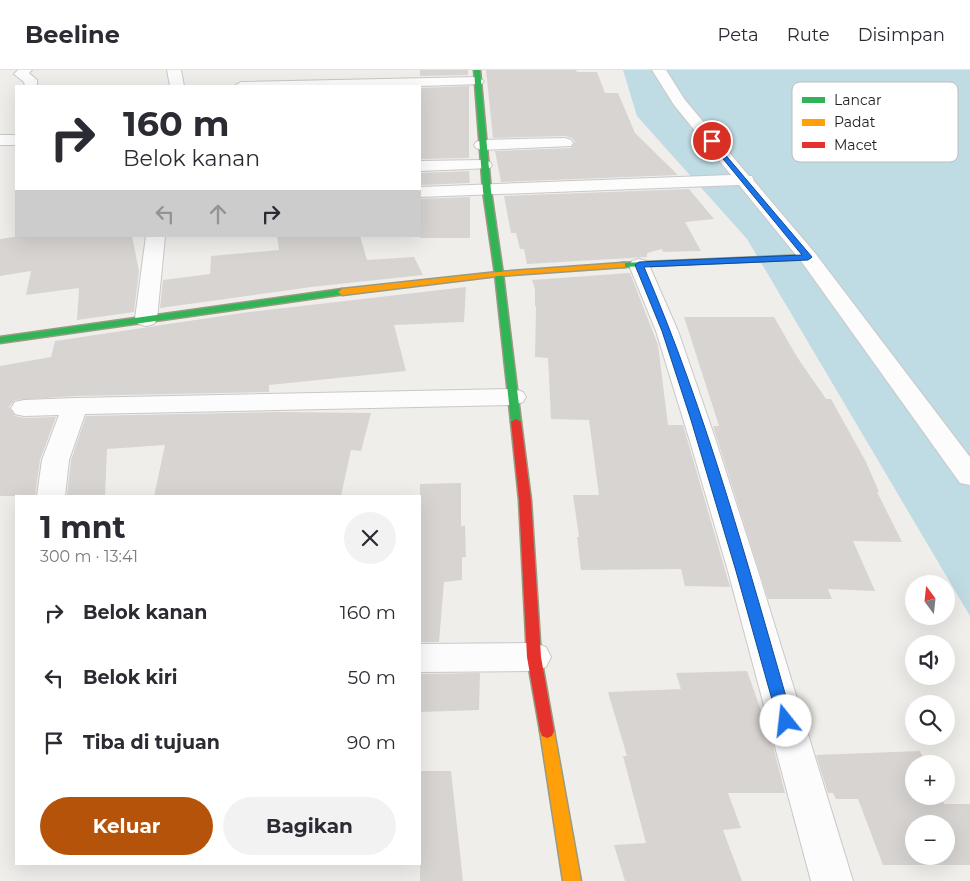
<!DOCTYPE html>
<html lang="id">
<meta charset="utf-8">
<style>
body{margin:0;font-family:Montserrat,sans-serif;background:#f2f2f3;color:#2b2b33;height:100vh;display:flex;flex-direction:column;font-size:19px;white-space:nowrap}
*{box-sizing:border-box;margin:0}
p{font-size:16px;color:#7c7c81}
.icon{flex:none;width:28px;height:28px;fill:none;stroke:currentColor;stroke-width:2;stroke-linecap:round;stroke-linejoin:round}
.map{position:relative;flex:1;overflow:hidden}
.details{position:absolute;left:15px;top:425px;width:406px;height:370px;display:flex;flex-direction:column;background:#fff;border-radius:0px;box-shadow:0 5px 20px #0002}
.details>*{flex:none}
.banner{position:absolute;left:15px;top:15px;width:406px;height:152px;border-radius:0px;box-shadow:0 5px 20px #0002;background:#fff;color:#2b2b33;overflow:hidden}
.needle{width:32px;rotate:345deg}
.controls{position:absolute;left:905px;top:505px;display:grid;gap:10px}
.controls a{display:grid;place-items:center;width:50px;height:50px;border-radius:50%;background:#fff;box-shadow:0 5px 20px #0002;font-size:25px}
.pin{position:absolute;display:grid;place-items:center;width:42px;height:42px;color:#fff;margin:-21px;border:2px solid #fff;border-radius:50%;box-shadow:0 1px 5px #0007}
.me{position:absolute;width:55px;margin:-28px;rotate:344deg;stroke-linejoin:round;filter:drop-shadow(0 0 4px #0008)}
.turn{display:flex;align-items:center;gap:18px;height:105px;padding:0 25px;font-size:22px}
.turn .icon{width:65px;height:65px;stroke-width:2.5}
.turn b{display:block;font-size:35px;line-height:42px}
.lanes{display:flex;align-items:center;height:48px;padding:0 25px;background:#0003;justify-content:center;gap:25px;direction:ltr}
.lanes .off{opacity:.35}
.round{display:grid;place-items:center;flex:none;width:52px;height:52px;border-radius:26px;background:#f2f2f3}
.headline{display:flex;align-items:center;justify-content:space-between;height:85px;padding:0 25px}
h1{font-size:30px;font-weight:700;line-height:38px}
.primary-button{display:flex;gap:10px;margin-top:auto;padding:10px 25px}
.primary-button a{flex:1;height:58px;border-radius:30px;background:#b45309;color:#fff;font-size:20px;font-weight:700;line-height:58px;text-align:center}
.primary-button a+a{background:#f2f2f3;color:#2b2b33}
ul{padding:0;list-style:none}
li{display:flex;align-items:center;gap:15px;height:65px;padding:0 25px}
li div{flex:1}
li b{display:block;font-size:19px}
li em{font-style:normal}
header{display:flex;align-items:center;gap:30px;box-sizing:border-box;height:70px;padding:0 25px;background:#fff;border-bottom:1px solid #e1e1e2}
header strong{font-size:24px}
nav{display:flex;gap:28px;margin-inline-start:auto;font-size:18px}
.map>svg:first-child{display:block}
.water{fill:#bfdbe3}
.building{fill:#d7d4d2;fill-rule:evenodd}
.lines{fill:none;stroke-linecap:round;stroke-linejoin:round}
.street-casing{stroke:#c9c8c7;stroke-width:2}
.fast-casing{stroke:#999a82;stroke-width:3}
.slow-casing{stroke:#999a82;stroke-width:3}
.jam-casing{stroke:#999a82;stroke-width:3}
.street{fill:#fdfcfc;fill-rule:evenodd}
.fast{fill:#30b455;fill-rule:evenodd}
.slow{fill:#ff9f0a;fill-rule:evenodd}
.jam{fill:#e5322d;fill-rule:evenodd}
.route{fill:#1a73e8;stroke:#114b97}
.key{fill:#fff;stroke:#bdbdbd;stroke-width:1}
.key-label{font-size:14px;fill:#222}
</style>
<header>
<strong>Beeline</strong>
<nav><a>Peta</a><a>Rute</a><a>Disimpan</a></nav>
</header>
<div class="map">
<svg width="970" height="811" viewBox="0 0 970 811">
<rect width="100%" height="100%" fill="#f0eeeb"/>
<polygon class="water" points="623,0 970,0 970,546 747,169 637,46"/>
<g class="building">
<polygon points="420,0 468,0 468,5 420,6"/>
<polygon points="486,0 576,0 577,2 597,2 605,23 618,23 635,63 678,105 501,112 495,81 571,78 575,72 572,68 565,66 493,68"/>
<polygon points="469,16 469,88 420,89 420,18"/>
<polygon points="469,101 470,113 420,115 420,103"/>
<polygon points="689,119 714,149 685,152 701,181 663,182 662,179 647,183 647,187 527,194 524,179 520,179 516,163 511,163 504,126"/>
<polygon points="470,127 470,168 420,168 420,129"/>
<polygon points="20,166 132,166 139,201 134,242 77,250 79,218 26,225 31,201 0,206 0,169"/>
<polygon points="277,166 360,166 367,190 414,187 423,205 311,217 160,238 163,210 210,204 211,186 279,180"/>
<polygon points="630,203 658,275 668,355 683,355 730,517 685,516 681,499 581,500 577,467 579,467 573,425 599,425 589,350 551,349 548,288 535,287 536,236 535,236 535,219 532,210"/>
<polygon points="466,217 464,252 394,255 406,301 269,315 269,322 76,326 15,330 9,337 15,346 24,348 56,347 40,390 35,426 0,426 0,296 51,287 55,271 249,242"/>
<polygon points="684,247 774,247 797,287 826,329 831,329 866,392 879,422 877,422 902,472 853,471 875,521 828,519 832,529 768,529 713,356 719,356"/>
<polygon points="278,342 371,343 361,381 351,380 341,426 154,426 165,375 107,379 105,426 67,426 71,390 86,346"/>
<polygon points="461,413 461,456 465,456 466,487 462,487 462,510 444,512 439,572 420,572 420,414"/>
<polygon points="747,601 772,672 785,723 728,723 741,758 723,760 742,811 625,811 614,775 646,773 623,686 627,686 608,622 681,619 676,603"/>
<polygon points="480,603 479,640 420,642 420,604"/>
<path d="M920 681 926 694H914V726H941L944 734H970V795H883L858 729H836L833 723H828L816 685ZM914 754H946V786H914Z"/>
<polygon points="420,701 451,701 463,811 420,811"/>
</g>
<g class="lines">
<defs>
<g id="street">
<polygon points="18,0 32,0 29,3 37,10 37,16 25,16 24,12 14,4"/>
<polygon points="167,0 181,0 184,16 170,16"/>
<polygon points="652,0 666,0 685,30 749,106 752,106 754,111 815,183 970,387 970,415 960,413 801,191 739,115 420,127 420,117 731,105 674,35"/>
<polygon points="477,7 484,11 482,14 420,16 234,16 241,12"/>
<rect x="0" y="65" width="16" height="10"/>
<polygon points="565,68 571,70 573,73 571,76 482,80 476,78 474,75 476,72 482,70"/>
<polygon points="484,90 490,92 492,95 490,98 420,101 420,91"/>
<polygon points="146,166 165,166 157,249 154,254 146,256 138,254 135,249"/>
<polygon points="639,189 646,191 649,195 678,261 715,368 758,501 853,811 811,811 728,501 689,368 656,261 629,195 632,191"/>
<polygon points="514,319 523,322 526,327 523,332 514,335 85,344 69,390 65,426 37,426 42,390 59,345 24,346 15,344 11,338 15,332 24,330 76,328"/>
<polygon points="534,573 546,577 551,587 546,597 534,601 420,602 420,574"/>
</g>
<g id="fast">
<polygon points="474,0 480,0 491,121 503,204 521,352 516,355 511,352 495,204 483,121"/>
<polygon points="808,185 811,185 811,189 622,197 618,195 622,193"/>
<polygon points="342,219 346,222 345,224 0,273 0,267"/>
</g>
<g id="slow">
<polygon points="622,193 625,193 625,197 498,206 342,225 338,222 342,219 498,202"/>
<polygon points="547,654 552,656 554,661 581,811 563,811 540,661 542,656"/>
</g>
<polygon id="jam" points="516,349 521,352 531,430 541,587 554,661 552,666 547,668 542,666 540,661 527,587 519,430 511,352"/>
</defs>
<use href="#street" class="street-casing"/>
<use href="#fast" class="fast-casing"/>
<use href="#slow" class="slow-casing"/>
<use href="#jam" class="jam-casing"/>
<use href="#street" class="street"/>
<use href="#fast" class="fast"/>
<use href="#slow" class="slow"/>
<use href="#jam" class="jam"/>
</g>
<path class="route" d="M712 69 812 187 808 190 644 197C707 343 749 499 793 651L791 656 786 658 780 656 778 651 736 501 691 350 662 261 635 195 639 192 802 185 710 73 709 71Z"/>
<rect x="792" y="12" width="166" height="80" rx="8" class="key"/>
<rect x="802" y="27" width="23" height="6" fill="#30b455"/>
<rect x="802" y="49" width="23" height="7" fill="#ff9f0a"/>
<rect x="802" y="72" width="23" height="6" fill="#e5322d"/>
<g class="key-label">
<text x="834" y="35">Lancar</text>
<text x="834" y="57">Padat</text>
<text x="834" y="80">Macet</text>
</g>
</svg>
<div class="controls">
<a><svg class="needle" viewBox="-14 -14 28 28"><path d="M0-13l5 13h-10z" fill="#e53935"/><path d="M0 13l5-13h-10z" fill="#7c7c81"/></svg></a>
<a><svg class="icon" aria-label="sound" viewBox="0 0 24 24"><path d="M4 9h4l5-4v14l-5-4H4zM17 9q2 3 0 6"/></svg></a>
<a><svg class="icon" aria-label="search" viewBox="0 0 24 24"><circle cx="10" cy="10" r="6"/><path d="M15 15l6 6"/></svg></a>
<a>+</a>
<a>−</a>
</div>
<div class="pin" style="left:712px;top:71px;background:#d93025"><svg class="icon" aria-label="arrive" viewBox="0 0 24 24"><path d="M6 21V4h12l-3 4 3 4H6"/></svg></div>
<svg class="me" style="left:786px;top:651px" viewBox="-20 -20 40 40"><circle r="19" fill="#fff"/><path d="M0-13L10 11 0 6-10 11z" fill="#1a73e8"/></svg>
<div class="banner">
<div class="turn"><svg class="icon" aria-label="right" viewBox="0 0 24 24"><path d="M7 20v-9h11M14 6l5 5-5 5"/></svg><div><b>160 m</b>Belok kanan</div></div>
<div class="lanes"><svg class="icon off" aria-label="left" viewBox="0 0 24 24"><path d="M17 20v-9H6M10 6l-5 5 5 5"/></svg><svg class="icon off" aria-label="ahead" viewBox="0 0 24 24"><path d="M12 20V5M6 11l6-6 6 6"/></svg><svg class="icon" aria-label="right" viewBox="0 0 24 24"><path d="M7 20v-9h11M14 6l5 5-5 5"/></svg></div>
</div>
<section class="details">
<div class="headline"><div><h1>1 mnt</h1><p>300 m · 13:41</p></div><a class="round"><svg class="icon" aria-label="close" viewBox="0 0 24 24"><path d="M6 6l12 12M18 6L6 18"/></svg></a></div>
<ul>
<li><svg class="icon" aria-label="right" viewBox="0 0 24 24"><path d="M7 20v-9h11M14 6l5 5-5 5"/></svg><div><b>Belok kanan</b></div><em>160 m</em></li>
<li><svg class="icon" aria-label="left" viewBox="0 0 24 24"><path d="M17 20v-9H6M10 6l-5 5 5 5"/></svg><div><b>Belok kiri</b></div><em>50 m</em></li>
<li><svg class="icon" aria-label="arrive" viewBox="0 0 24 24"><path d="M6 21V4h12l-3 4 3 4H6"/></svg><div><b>Tiba di tujuan</b></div><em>90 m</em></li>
</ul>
<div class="primary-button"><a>Keluar</a><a>Bagikan</a></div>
</section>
</div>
